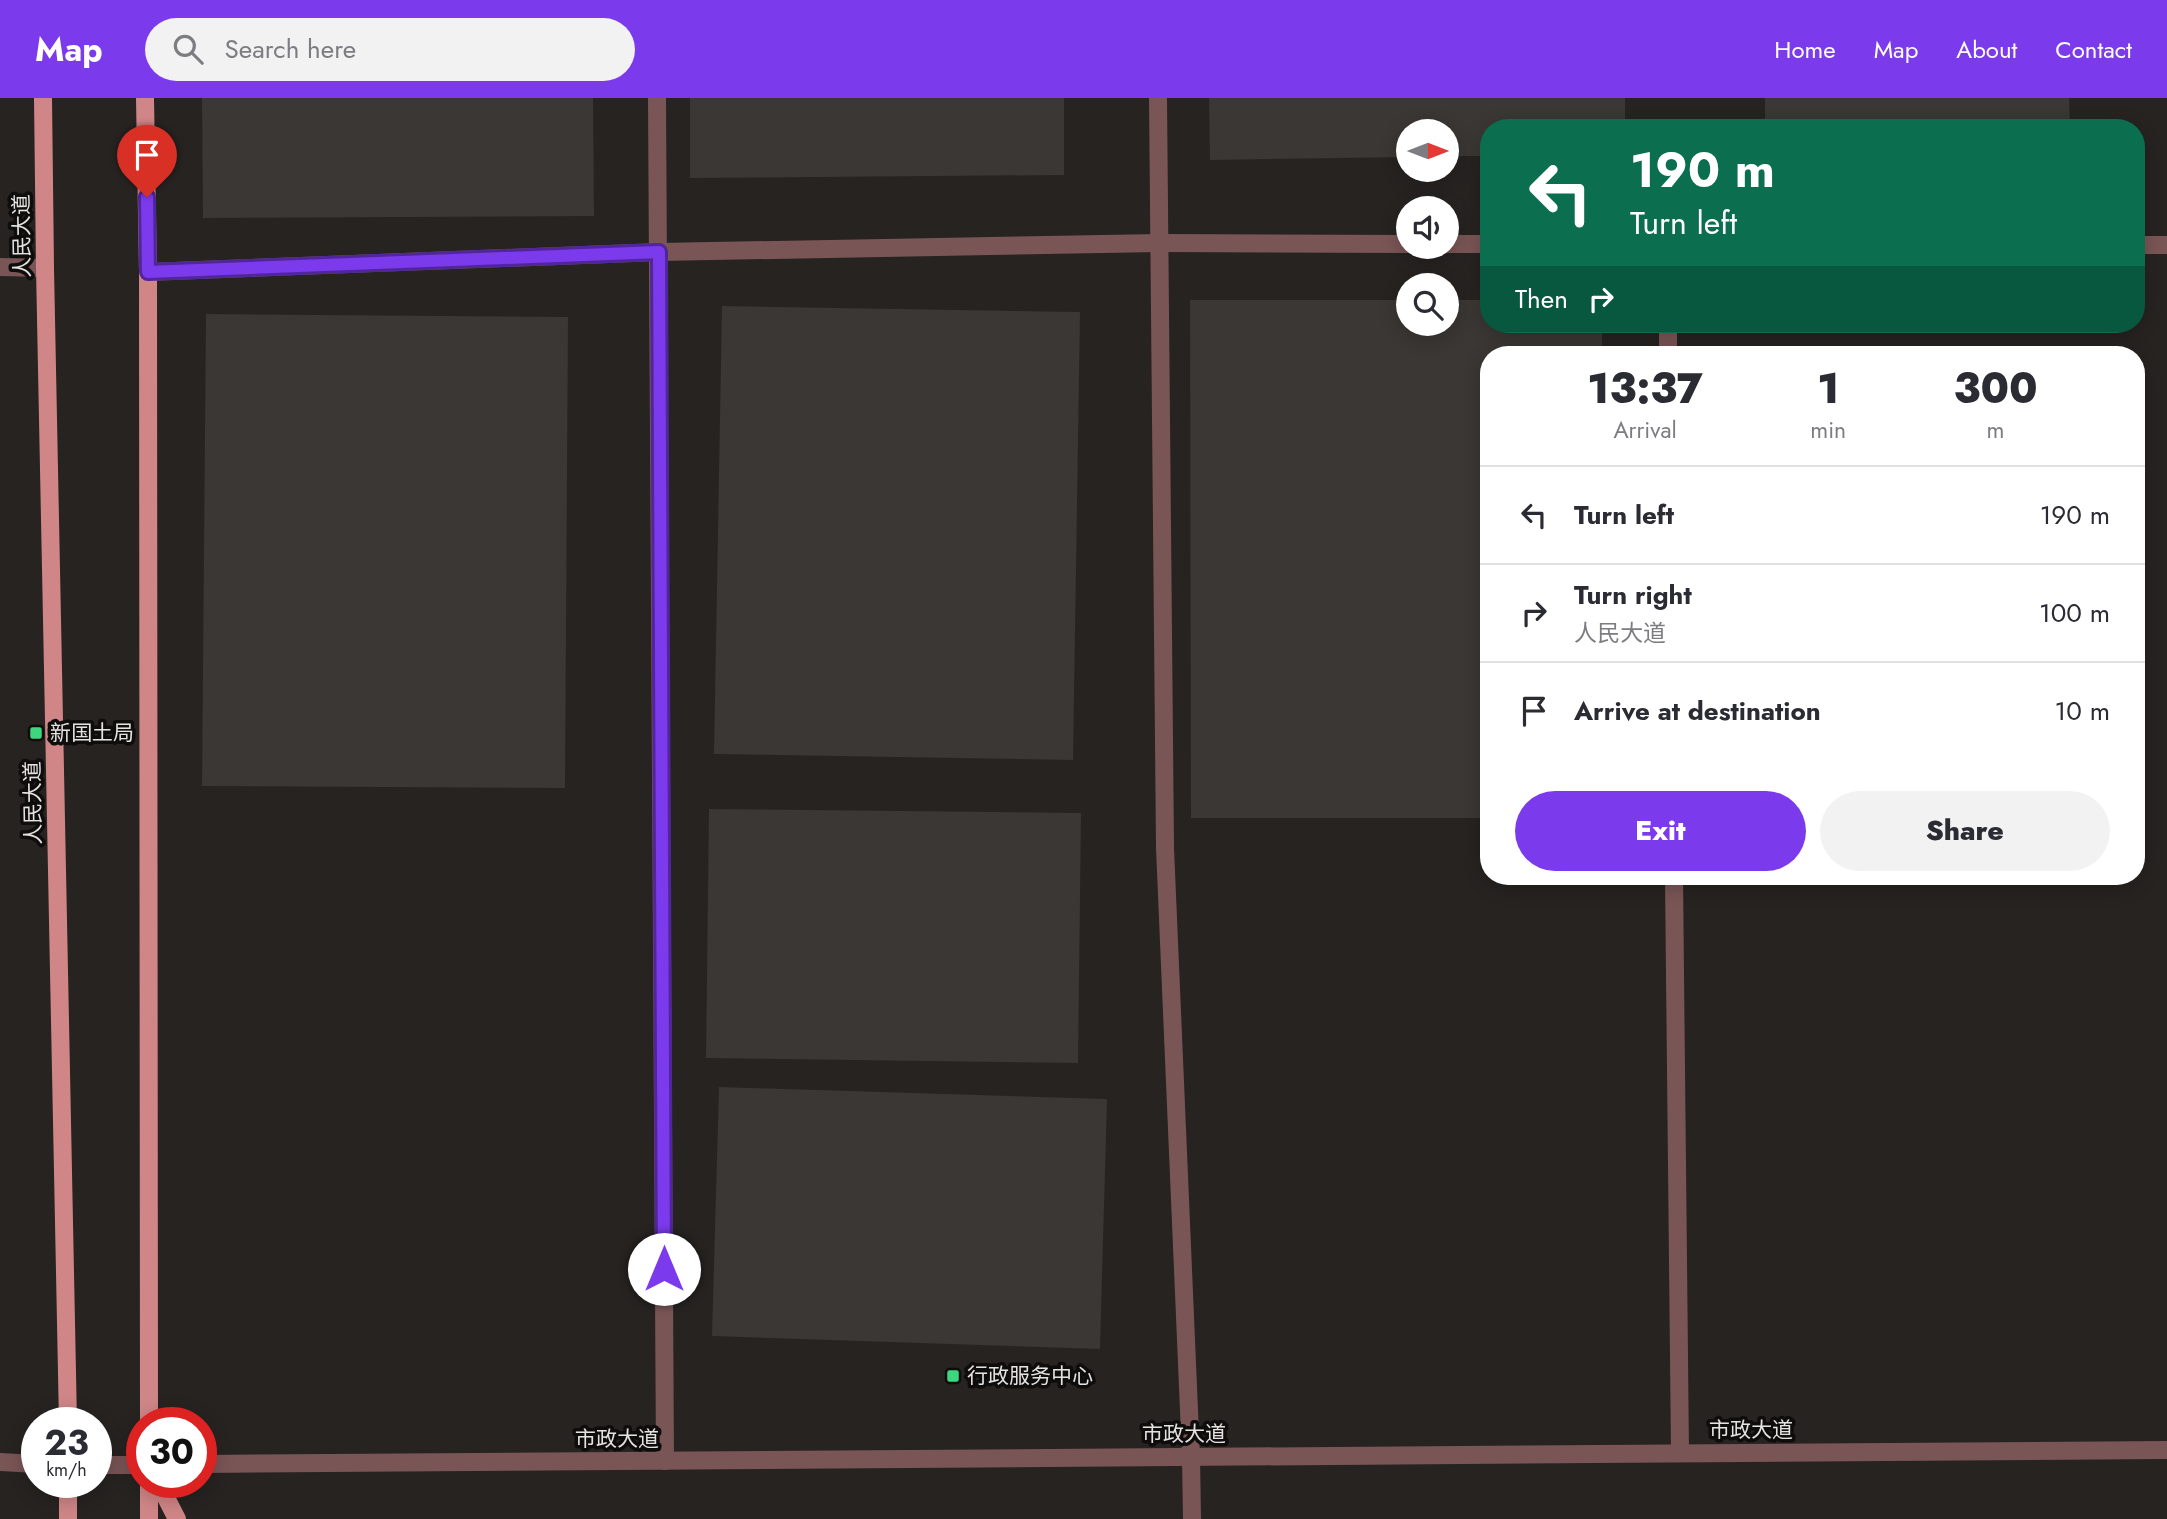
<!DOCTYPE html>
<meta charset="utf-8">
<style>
body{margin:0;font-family:Jost,"Noto Sans SC",sans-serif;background:#f2f2f3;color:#2b2b33;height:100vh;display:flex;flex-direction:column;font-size:26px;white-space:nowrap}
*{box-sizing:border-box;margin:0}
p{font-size:23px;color:#7c7c81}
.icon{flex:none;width:38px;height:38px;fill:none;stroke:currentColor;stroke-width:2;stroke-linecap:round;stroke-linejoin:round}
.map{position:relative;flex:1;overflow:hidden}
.details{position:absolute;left:1480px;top:248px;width:665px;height:539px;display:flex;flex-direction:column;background:#fff;border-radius:28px;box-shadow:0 4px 18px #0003}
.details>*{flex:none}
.hud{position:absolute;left:1480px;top:21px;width:665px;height:214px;border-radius:28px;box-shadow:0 4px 18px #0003;background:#0b6e4f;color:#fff;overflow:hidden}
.needle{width:46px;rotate:90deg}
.fabs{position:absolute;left:1396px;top:21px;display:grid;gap:14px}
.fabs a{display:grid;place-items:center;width:63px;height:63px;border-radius:50%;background:#fff;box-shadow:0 4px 18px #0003;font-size:35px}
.speed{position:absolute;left:21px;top:1309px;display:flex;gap:14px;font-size:35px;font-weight:700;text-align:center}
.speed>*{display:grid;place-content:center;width:91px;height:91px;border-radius:50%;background:#fff;box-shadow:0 4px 18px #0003;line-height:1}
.speed small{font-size:18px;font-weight:400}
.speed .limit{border:10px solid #d22;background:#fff;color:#111}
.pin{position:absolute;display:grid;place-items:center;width:60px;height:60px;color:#fff;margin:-72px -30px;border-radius:50% 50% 50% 0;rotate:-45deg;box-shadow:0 0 7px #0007}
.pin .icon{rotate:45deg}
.me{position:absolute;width:77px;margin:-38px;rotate:0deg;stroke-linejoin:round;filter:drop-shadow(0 0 5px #0008)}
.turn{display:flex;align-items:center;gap:24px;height:147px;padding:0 35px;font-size:32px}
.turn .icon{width:91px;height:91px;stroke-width:2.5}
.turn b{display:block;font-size:49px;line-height:60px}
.then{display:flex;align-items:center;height:66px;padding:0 35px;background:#0003;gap:14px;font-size:26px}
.eta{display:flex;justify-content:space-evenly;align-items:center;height:119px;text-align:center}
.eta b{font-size:42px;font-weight:800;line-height:49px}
.button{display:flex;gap:14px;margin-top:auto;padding:14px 35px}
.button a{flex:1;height:80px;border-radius:42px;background:#7c3aed;color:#fff;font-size:28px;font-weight:800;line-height:80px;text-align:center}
.button a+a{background:#f2f2f3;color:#2b2b33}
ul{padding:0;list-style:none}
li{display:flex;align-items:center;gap:21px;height:98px;padding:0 35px;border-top:2px solid #e1e1e2}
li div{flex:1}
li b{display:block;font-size:26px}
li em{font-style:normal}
header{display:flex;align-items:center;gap:42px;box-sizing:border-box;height:98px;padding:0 35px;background:#7c3aed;color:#fff}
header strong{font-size:33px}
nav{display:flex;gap:38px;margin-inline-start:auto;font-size:24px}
.search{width:490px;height:63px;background:#f2f2f3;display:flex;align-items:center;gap:18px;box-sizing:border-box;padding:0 24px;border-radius:38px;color:#7c7c81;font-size:26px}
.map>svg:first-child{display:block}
.building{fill:#3a3734}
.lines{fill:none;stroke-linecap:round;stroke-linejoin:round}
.minor{stroke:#7a5556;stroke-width:18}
.major{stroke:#d08687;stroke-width:18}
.route-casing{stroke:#51269a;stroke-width:18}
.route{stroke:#7c3aed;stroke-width:12}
.poi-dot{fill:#3dd77d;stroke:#0e0d0c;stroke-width:2.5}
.labels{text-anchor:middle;stroke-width:7;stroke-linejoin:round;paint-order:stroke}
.street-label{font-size:21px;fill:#e5e3e1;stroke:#0e0d0c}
.poi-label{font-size:21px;fill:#e5e3e1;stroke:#0e0d0c;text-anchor:start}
</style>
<header>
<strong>Map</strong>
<div class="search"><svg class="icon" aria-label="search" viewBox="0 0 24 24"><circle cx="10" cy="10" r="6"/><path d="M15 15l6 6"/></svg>Search here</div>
<nav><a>Home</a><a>Map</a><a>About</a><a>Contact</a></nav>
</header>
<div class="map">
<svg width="2167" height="1421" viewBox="0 0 2167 1421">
<rect width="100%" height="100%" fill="#262321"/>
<g class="building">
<polygon points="202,0 593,0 594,118 203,120"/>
<polygon points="690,0 1064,0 1064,77 690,80"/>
<polygon points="1209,0 1625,0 1625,30 1489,30 1489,58 1447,58 1447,33 1409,33 1409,59 1210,62"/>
<polygon points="1765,0 2069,0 2070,30 1765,30"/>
<polygon points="1190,202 1409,202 1409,226 1447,226 1447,202 1489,202 1489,226 1602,226 1602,257 1489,257 1489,720 1191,720"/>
<polygon points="722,208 1080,214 1073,662 714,656"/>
<polygon points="206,216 568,219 565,690 202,688"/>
<polygon points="709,711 1081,715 1078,965 706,960"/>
<polygon points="719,989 1107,1001 1100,1251 712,1238"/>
</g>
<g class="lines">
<g class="minor">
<polyline points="657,0 665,1363"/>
<polyline points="1158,0 1165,750 1191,1359 1192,1421"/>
<polyline points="1447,146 1489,146"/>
<polyline points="2137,147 2167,147"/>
<polyline points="0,169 45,170"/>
<polyline points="148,174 659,154 1160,145 1409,146"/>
<polyline points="1668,226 1668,257"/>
<polyline points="1674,779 1680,1355"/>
<polyline points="0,1364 37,1366"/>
<polyline points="201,1366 2167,1352"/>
<polyline points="96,1367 142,1367"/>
</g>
<g class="major">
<polyline points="43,0 45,170 68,1325"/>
<polyline points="145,0 148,174 149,1325"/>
<polyline points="68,1384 68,1421"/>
<polyline points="149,1384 149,1421"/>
<polyline points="158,1384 177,1421"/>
</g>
</g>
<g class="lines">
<defs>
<polyline id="route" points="147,99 148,174 659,154 664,1171"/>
</defs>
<use href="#route" class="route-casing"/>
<use href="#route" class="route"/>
</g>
<g class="poi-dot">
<rect x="29" y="628" width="14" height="14" rx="3.5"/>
<rect x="946" y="1271" width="14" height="14" rx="3.5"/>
</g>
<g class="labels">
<g class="street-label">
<text transform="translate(22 138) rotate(-91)" y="7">人民大道</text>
<text transform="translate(33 705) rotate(-91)" y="7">人民大道</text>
<text x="1751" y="1339">市政大道</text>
<text x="1184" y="1343">市政大道</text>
<text x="617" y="1348">市政大道</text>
</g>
<g class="poi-label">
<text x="50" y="642">新国土局</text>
<text x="967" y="1285">行政服务中心</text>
</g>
</g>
</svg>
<div class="fabs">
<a><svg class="needle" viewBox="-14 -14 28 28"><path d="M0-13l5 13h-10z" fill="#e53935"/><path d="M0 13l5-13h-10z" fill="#7c7c81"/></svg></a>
<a><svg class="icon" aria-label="sound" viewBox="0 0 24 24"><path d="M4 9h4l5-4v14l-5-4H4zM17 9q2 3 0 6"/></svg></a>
<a><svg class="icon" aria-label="search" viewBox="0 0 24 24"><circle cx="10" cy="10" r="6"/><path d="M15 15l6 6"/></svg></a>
</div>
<div class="speed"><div>23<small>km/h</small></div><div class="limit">30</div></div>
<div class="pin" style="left:147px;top:99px;background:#d93025"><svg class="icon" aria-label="arrive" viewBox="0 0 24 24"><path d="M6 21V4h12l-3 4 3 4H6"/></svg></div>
<svg class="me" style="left:664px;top:1171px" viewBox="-20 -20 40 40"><circle r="19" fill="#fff"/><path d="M0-13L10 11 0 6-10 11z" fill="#7c3aed"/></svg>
<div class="hud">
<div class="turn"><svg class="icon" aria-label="left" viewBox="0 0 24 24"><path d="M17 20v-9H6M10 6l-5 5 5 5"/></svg><div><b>190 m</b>Turn left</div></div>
<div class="then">Then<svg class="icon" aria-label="right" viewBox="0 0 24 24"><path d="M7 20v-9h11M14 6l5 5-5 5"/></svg></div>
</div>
<section class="details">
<div class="eta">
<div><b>13:37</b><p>Arrival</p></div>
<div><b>1</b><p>min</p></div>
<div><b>300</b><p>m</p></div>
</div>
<ul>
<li><svg class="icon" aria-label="left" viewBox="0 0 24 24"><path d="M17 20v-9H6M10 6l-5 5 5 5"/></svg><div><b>Turn left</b></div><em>190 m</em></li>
<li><svg class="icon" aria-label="right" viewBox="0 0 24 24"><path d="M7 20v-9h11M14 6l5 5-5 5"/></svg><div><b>Turn right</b><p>人民大道</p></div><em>100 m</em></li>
<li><svg class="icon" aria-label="arrive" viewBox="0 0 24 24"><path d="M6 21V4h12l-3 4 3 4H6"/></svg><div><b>Arrive at destination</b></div><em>10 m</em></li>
</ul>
<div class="button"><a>Exit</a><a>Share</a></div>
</section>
</div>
